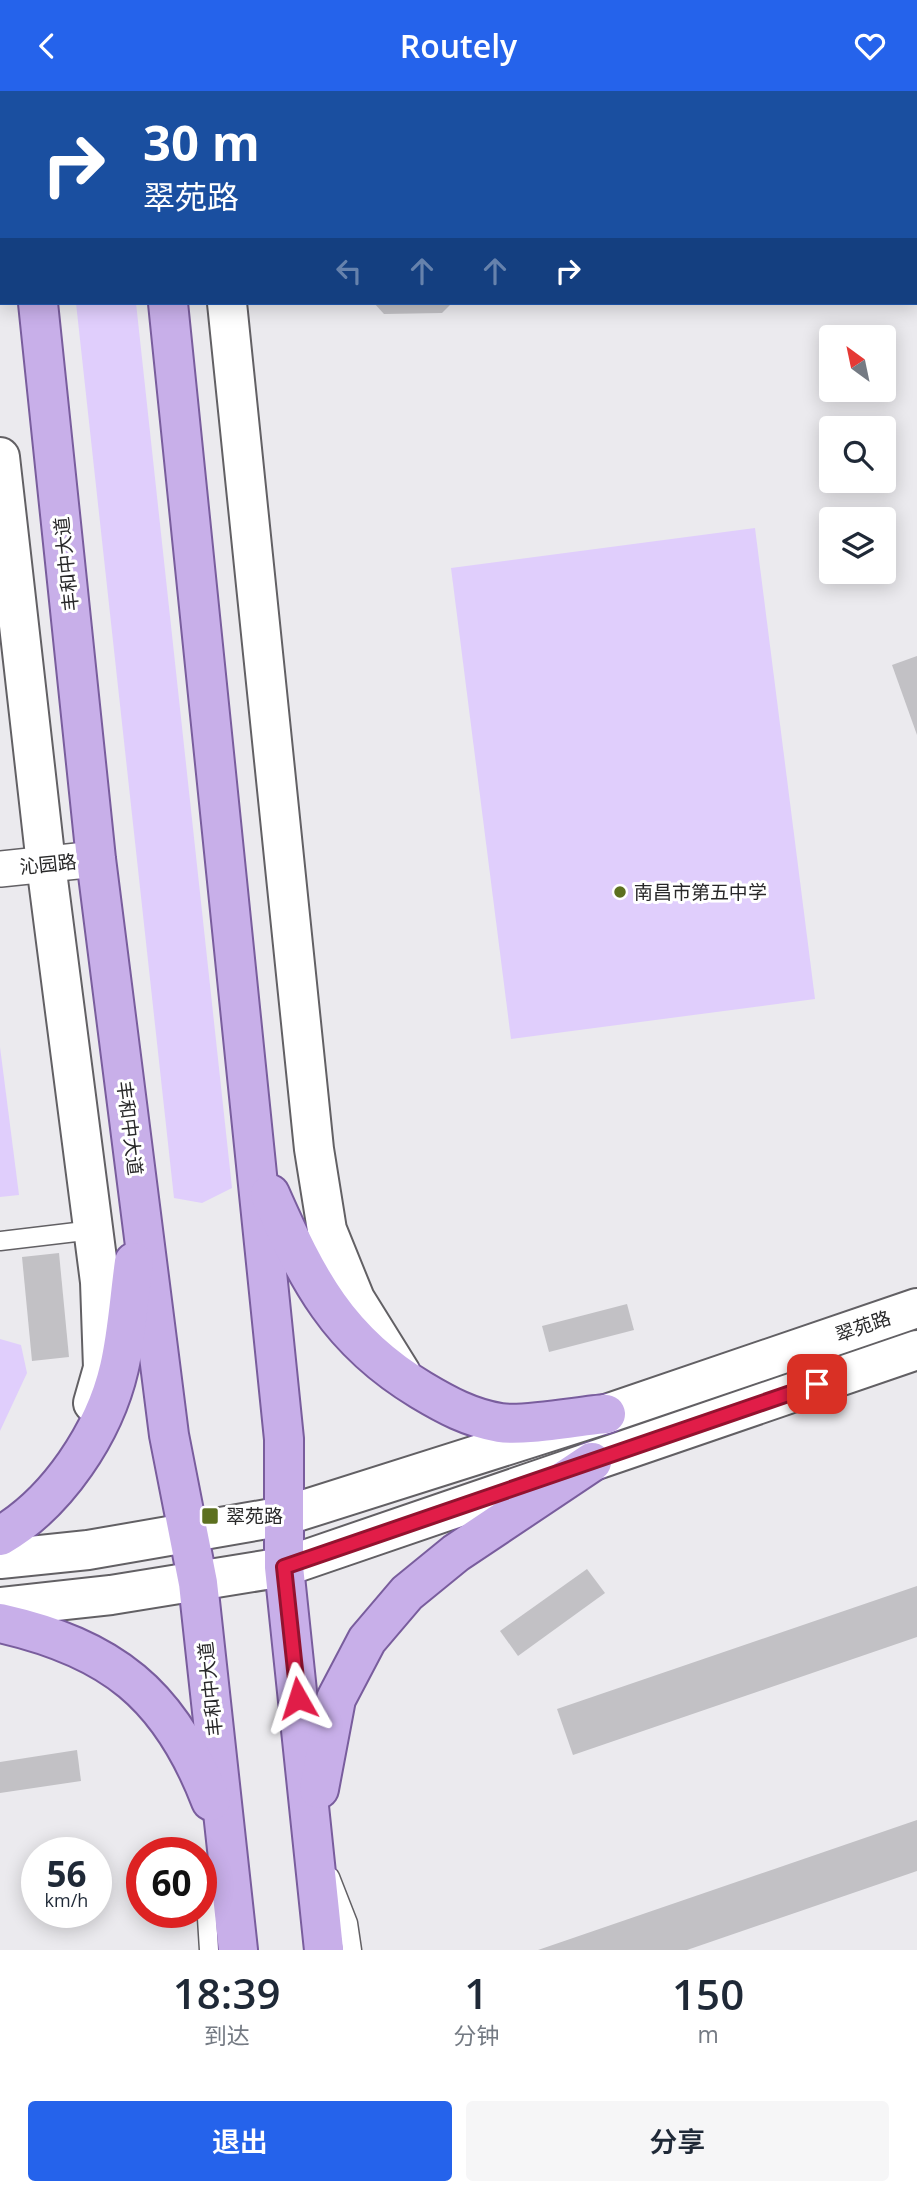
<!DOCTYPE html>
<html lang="zh">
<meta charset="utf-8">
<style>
body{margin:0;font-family:"Open Sans","Noto Sans SC",sans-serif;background:#f6f6f7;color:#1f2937;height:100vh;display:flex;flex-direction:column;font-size:26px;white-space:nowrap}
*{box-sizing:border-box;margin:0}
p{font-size:23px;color:#747a83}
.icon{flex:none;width:38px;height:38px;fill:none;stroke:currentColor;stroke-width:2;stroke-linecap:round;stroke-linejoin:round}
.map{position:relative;height:1859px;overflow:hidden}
.panel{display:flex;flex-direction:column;background:#fff;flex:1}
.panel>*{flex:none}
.hud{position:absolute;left:0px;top:0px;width:917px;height:214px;box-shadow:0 4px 18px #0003;background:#1a4fa0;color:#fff;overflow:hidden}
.needle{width:46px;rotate:327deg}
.buttons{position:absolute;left:819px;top:234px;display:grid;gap:14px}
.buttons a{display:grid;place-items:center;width:77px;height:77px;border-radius:7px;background:#fff;box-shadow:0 4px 18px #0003;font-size:35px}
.speed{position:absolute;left:21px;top:1746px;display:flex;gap:14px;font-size:35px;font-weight:700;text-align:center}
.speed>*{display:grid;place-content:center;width:91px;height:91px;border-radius:50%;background:#fff;box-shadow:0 4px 18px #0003;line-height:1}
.speed small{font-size:18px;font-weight:400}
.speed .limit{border:10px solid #d22;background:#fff;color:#111}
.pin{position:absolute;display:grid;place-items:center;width:60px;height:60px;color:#fff;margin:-30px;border-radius:14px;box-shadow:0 4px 10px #0006}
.me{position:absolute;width:77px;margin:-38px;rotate:354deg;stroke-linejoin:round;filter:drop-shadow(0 0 5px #0008)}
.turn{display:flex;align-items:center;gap:24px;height:147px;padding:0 28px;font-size:32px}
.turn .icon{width:91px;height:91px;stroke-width:2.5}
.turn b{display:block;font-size:49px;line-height:60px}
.lanes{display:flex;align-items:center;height:66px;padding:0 28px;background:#0003;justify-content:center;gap:35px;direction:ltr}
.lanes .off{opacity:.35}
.eta{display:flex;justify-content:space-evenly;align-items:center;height:119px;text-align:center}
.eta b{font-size:42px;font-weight:600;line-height:49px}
.primary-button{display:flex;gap:14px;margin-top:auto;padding:14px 28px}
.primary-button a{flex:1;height:80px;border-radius:7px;background:#2563eb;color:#fff;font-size:28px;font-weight:600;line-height:80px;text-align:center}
.primary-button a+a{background:#f6f6f7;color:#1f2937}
header{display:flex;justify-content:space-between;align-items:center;height:91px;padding:0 28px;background:#2563eb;color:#fff;font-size:32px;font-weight:600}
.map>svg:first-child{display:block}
.green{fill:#e0cefc}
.building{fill:#c2c1c5}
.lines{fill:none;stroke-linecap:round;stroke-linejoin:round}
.lane-casing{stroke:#626064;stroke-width:21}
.street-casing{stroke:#626064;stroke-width:38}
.secondary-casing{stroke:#626064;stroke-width:42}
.primary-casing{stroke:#795d9d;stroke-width:42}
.lane{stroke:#fff;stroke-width:18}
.street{stroke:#fff;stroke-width:35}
.secondary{stroke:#fff;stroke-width:38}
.primary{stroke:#c8afe9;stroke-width:38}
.route-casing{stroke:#92132f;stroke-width:18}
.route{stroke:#e11d48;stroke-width:12}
.poi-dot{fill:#5c701f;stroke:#fff;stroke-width:2.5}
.labels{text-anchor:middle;stroke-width:6;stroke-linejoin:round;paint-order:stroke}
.street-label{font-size:19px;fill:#282829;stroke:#fff}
.poi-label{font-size:19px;fill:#282829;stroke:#fff;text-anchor:start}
</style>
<header><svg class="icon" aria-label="back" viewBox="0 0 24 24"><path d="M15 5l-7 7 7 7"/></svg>Routely<svg class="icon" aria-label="heart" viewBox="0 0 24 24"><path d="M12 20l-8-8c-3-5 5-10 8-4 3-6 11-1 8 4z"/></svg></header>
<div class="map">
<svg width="917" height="1859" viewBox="0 0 917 1859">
<rect width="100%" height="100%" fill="#ebeaee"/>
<g class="green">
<polygon points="76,212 136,212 232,1097 202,1112 174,1107"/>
<polygon points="755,437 815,908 511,948 451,477"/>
<polygon points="0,956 19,1104 0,1106"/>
<polygon points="0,1248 21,1254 27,1282 0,1340"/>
</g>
<g class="building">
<polygon points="374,212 452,212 442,222 384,223"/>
<polygon points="917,565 917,644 892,574"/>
<polygon points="59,1162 69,1266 32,1270 22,1166"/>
<polygon points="627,1213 634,1239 549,1261 542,1235"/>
<polygon points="587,1478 605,1502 518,1565 500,1540"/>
<polygon points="917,1495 917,1546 573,1664 557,1618"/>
<polygon points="77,1659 81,1690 0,1702 0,1671"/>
<polygon points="917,1729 917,1780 687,1859 538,1859"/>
</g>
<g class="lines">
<defs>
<g id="lane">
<polyline points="0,1150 93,1139"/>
<polyline points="330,1786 348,1832 352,1859"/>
<polyline points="209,1859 206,1811 219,1772"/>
</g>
<polyline id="street" points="0,778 96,768"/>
<g id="secondary">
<polyline points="204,0 204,2"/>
<polyline points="227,212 314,1058 327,1139 355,1208 401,1282"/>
<polyline points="0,366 46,773 100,1191 103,1277 93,1312"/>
<polyline points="0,1468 88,1459 284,1425 606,1323 917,1217"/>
<polyline points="0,1516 111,1504 284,1476 917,1259"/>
</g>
<g id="primary">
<polyline points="16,0 17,2"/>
<polyline points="146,0 146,2"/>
<polyline points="38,212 96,768 169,1344 198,1492 238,1859"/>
<polyline points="168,212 284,1348 284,1476 324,1859"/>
<path d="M270 1103C308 1189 338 1249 421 1299 446 1314 470 1327 500 1332 523 1336 580 1325 606 1323"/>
<path d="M0 1445C57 1412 104 1342 119 1277 127 1243 129 1206 134 1171"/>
<path d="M0 1532C111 1557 170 1603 211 1710"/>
<polyline points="319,1698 336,1608 367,1549 407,1502 456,1462 592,1371"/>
</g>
</defs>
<use href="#lane" class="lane-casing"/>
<use href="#street" class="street-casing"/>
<use href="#secondary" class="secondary-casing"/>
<use href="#primary" class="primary-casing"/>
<use href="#lane" class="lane"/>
<use href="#street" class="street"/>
<use href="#secondary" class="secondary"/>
<use href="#primary" class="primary"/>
</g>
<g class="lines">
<defs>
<polyline id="route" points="298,1607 284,1476 817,1293"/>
</defs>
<use href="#route" class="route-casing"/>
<use href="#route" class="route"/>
</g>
<g class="poi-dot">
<circle cx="620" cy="801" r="7"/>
<rect x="201" y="1416" width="18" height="18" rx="3.5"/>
</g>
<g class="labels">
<g class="street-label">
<text transform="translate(66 473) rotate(-96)" y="7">丰和中大道</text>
<text transform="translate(48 773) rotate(-6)" y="7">沁园路</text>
<text transform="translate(130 1037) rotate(83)" y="7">丰和中大道</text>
<text transform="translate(863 1235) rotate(-19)" y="7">翠苑路</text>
<text transform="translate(210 1598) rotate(-96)" y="7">丰和中大道</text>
</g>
<g class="poi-label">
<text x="634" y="808">南昌市第五中学</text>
<text x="226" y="1432">翠苑路</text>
</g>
</g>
</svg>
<div class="buttons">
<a><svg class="needle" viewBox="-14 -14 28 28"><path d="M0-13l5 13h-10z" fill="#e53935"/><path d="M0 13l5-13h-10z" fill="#747a83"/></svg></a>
<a><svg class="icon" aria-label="search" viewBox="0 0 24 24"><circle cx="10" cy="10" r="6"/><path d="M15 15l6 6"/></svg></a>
<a><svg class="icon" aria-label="layers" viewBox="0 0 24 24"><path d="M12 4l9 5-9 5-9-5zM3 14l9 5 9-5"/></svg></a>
</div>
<div class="speed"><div>56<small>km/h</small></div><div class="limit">60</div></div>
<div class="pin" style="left:817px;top:1293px;background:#d93025"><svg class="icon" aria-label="arrive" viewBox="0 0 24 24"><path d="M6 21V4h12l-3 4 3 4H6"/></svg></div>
<svg class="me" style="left:298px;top:1607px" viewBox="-20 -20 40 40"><path d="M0-17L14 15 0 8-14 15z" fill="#e11d48" stroke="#fff" stroke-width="4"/></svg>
<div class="hud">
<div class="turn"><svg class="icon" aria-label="right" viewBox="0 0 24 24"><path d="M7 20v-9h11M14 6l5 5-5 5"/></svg><div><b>30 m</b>翠苑路</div></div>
<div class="lanes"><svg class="icon off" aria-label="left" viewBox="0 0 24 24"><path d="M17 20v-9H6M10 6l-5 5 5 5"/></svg><svg class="icon off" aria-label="ahead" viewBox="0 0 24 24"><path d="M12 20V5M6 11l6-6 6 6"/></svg><svg class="icon off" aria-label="ahead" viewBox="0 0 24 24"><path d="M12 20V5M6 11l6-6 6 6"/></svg><svg class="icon" aria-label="right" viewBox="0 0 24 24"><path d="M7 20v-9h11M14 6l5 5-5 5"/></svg></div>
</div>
</div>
<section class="panel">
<div class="eta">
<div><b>18:39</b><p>到达</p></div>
<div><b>1</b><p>分钟</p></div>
<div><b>150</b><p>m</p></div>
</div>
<div class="primary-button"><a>退出</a><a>分享</a></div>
</section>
